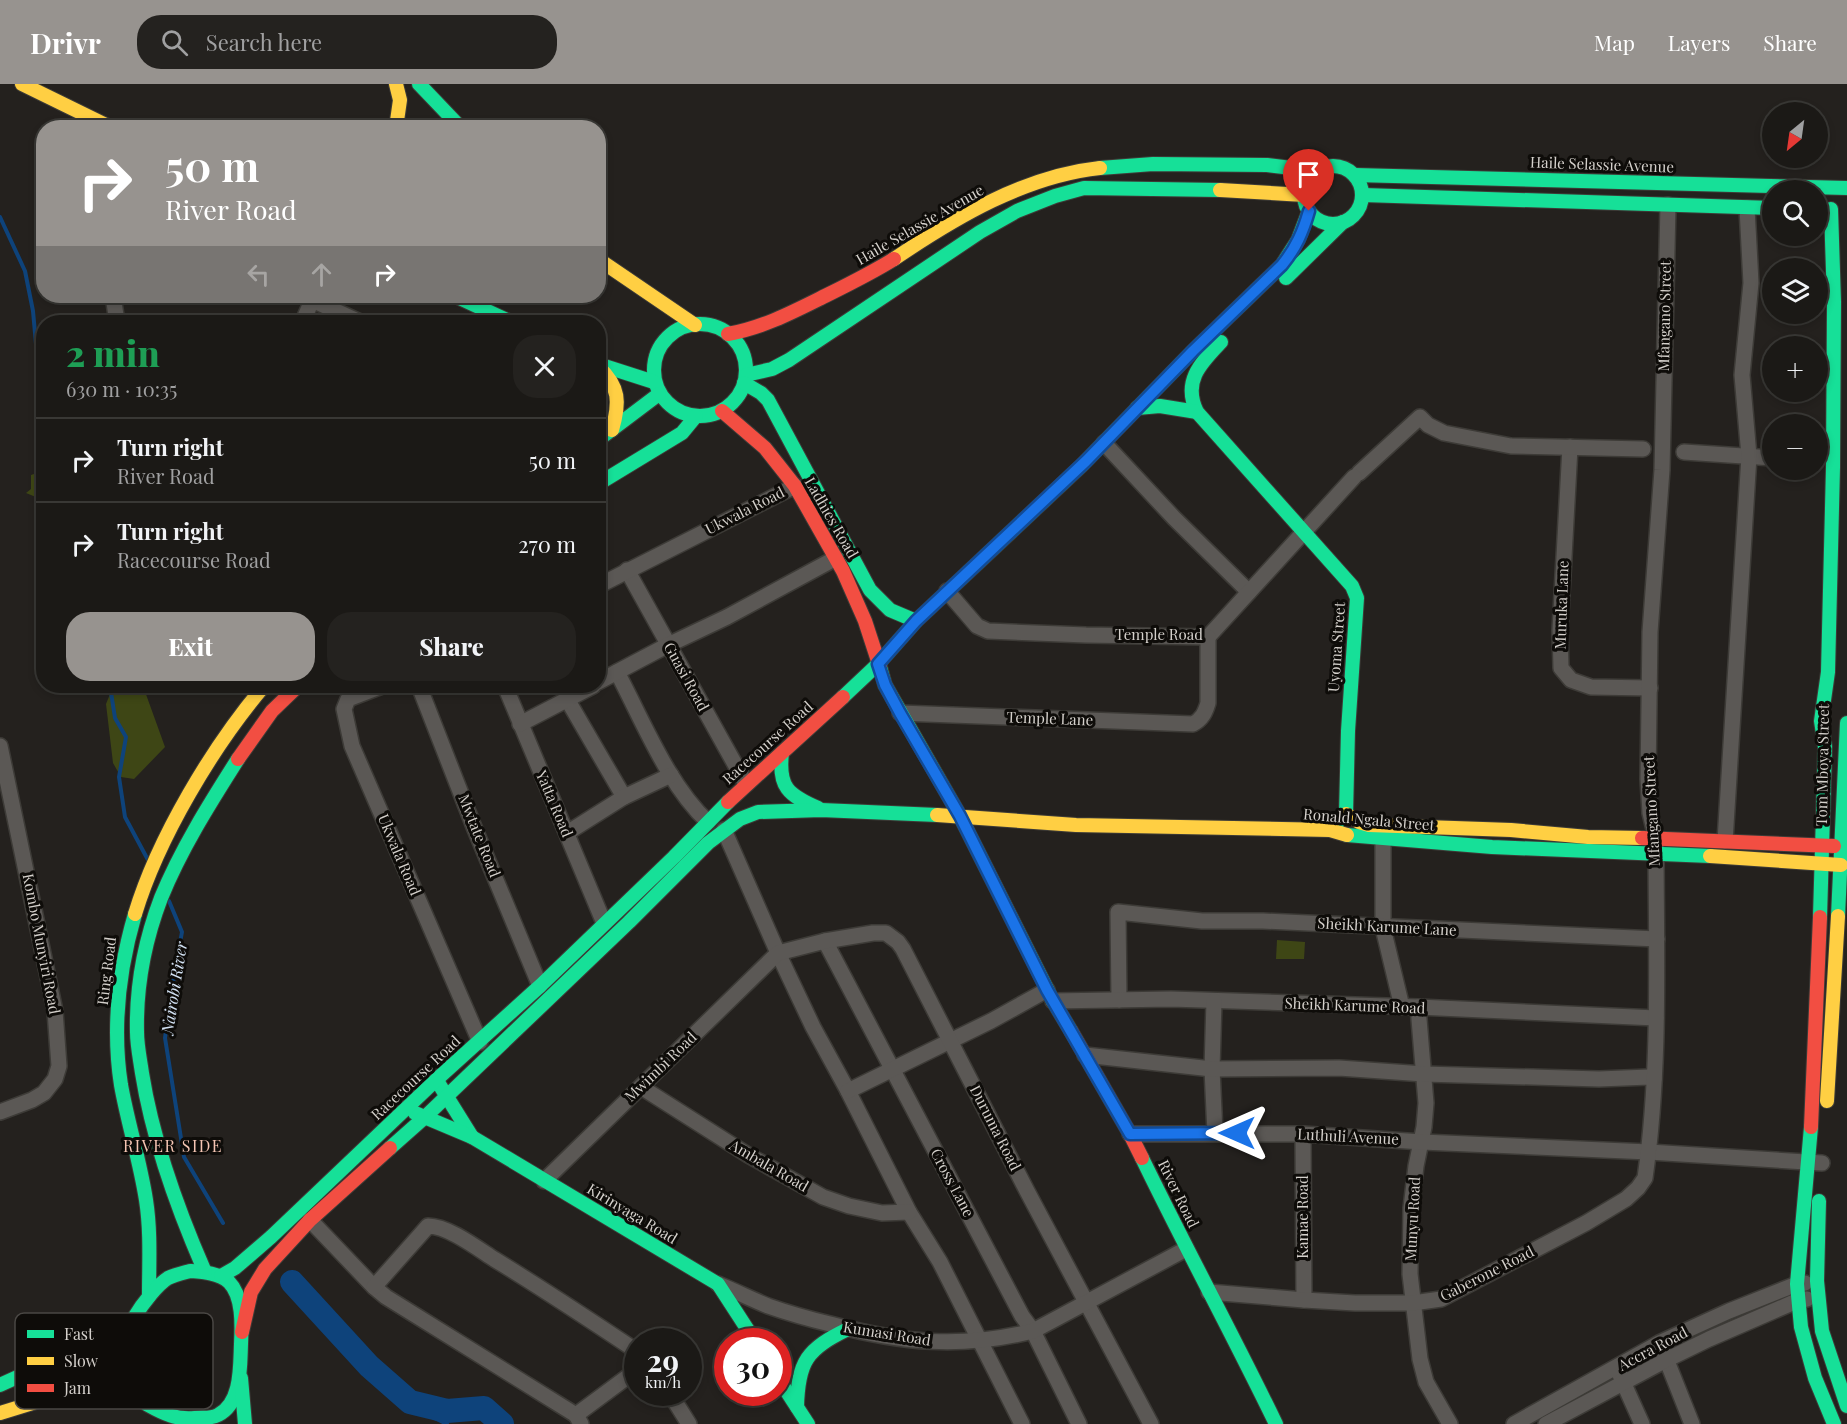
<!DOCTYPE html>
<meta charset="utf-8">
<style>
body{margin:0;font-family:"Playfair Display",serif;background:#24221f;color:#f1f3f6;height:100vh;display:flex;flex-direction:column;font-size:22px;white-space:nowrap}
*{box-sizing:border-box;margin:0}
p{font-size:20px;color:#a0a0a1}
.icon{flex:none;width:33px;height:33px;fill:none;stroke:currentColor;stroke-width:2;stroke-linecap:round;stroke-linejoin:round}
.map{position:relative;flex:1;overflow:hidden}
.details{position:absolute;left:36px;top:231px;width:570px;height:378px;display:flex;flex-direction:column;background:#1b1916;border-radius:24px;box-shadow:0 3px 9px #0003,0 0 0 2px #393835}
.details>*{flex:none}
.banner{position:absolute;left:36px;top:36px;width:570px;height:183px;border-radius:24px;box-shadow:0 3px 9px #0003,0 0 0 2px #393835;background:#97938f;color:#fff;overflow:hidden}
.needle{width:39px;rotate:209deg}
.tools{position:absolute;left:1762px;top:18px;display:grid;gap:12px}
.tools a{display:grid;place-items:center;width:66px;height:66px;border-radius:50%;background:#1b1916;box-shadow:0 3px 9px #0003,0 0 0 2px #393835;font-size:30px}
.speed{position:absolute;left:624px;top:1244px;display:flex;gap:12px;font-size:30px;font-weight:700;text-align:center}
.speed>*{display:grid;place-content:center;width:78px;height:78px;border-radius:50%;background:#1b1916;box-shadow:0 3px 9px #0003,0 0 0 2px #393835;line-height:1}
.speed small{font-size:15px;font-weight:400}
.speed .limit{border:9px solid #d22;background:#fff;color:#111}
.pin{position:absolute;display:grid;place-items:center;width:51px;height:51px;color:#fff;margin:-62px -26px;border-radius:50% 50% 50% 0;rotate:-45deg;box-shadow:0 0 6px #0007}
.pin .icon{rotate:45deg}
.me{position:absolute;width:66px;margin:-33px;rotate:270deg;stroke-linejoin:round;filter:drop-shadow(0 0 4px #0008)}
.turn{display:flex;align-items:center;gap:21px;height:126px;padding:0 30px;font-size:27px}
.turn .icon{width:78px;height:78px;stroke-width:2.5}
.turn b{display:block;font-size:42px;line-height:51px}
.lanes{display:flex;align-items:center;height:57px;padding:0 30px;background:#0003;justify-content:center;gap:30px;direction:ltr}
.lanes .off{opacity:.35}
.round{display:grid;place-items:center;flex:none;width:63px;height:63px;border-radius:24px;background:#24221f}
.headline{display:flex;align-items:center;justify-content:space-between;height:102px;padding:0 30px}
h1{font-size:36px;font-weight:800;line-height:45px;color:#1e9e55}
.button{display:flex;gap:12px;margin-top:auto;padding:12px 30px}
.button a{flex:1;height:69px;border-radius:24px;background:#97938f;color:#fff;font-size:24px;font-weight:800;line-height:69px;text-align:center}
.button a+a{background:#24221f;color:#f1f3f6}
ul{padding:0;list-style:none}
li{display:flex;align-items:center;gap:18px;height:84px;padding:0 30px;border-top:2px solid #393835}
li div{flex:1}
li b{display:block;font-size:22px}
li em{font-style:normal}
header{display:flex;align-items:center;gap:36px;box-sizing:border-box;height:84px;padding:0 30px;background:#97938f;color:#fff}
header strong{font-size:28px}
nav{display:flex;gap:33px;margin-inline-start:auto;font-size:21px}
.search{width:420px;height:54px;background:#24221f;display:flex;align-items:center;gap:15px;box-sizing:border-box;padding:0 21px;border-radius:24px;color:#a0a0a1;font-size:22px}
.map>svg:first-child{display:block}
.green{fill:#3e4615}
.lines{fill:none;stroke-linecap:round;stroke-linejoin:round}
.stream{stroke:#0e437b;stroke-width:4}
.river{stroke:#0e437b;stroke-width:24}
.street-casing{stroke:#3d3b37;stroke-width:18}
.fast-casing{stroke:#3d3b37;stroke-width:16}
.slow-casing{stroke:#3d3b37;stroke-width:16}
.jam-casing{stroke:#3d3b37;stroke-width:16}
.street{stroke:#5b5855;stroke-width:15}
.fast{stroke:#16e098;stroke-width:14}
.slow{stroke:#ffcf43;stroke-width:14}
.jam{stroke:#f24e42;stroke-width:14}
.route-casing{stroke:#114b97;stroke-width:15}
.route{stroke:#1a73e8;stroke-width:10}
.labels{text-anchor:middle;stroke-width:6;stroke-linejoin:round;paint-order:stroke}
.street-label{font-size:15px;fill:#d5d1cc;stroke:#0e0c09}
.water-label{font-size:16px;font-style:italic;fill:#d2e1f3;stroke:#0e0c09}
.neighbourhood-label{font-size:16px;letter-spacing:1.5px;fill:#f5c5b3;stroke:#0e0c09}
.key{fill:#0e0c09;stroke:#4a4744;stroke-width:1.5}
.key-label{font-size:16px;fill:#d5d1cc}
</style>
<header>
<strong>Drivr</strong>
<div class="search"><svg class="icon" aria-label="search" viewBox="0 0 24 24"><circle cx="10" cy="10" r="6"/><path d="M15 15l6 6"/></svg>Search here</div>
<nav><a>Map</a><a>Layers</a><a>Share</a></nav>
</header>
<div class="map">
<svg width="1847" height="1340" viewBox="0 0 1847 1340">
<rect width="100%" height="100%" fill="#24211e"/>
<g class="green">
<polygon points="43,387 44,387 43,416 26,409 31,405 31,391"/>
<polygon points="112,602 143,602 165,663 134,695 121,693 113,679 106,620 112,605"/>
<polygon points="1277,856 1305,858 1304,875 1276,875"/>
</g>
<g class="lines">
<g class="stream">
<polyline points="0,133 25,187 33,227 38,282 37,322 39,369 44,401"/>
<polyline points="110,602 115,634 126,653 119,693 125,733 148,776"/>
<polyline points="169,817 182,848 175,885 165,954 184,1073 223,1139"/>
<polyline points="410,1318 418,1326 447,1340"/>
</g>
<polyline class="river" points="292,1198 369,1282 410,1318 447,1327 484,1324 502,1340"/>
<defs>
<g id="street">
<polyline points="113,212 117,238"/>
<polyline points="312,216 360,238"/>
<polyline points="304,238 303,237 314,212"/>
<polyline points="1104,359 1174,434 1249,508"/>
<polyline points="1570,363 1560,546 1561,584 1571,596 1591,603 1650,604"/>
<polyline points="1684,368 1773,374"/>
<polyline points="1359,389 1420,333 1428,341 1444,349 1511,362 1643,365"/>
<polyline points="627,486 746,700"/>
<polyline points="598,502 795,402"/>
<polyline points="947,507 977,542 988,547 1086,551 1208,553 1354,393"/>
<path d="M617 588C643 637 668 701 708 738"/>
<polyline points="598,598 668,561 727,533 836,474"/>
<polyline points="382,602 348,615 344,625 352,662 480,958"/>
<polyline points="419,602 474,743 540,902"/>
<polyline points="505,602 604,839"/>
<polyline points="567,615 624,713"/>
<path d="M900 629 1193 640C1202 635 1205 629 1208 619V553"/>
<polyline points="520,640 593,602"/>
<polyline points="0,662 55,927 59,982 55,995 44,1009 32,1016 0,1028"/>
<polyline points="724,746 778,869 813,943 848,1007 909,1128 940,1178 1022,1340"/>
<polyline points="567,749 624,713 671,691"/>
<polyline points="1383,755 1383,844 1402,923"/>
<polyline points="1725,757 1749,372 1742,291 1751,199 1747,124"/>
<polyline points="825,857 1022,1232 1033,1247 1079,1340"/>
<polyline points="1119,916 1118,828 1202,837 1263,837 1657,855"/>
<polyline points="1053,917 1171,915 1418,923 1656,934"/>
<polyline points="1214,917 1212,985 1215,1049"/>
<polyline points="1418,923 1426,1019 1424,1043 1416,1082 1411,1124 1410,1190 1420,1275 1426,1298 1450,1340"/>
<polyline points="1085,971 1212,985 1339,984 1424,990 1599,995 1649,993 1654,995"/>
<polyline points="641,1003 748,1071 823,1113 849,1122 882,1129 909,1128"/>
<polyline points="848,1007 991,937 1047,906"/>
<polyline points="1130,1050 1303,1050 1422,1058 1649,1068 1822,1079"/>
<polyline points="1303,1050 1304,1216"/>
<polyline points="544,1097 778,869 825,857 873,849 886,849 898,858 903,865 1027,1107 1151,1340"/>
<polyline points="310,1136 374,1203 386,1213 576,1331"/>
<path d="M718 1200C735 1207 751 1215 768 1222 788 1229 809 1235 830 1240 902 1259 960 1265 1033 1247L1186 1165"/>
<path d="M374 1203 421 1150 428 1142C448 1142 477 1164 494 1175 543 1205 590 1236 638 1268"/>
<path d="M1209 1208 1304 1216 1355 1219H1413L1441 1215 1586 1139 1626 1115 1638 1104 1645 1094C1661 982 1656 867 1656 754L1650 729 1648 695 1650 548 1662 386 1668 121"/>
<polyline points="1663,1267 1692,1340"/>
<polyline points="1620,1291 1642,1340"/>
<polyline points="669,1308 689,1340"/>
<polyline points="581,1340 576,1331 638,1285"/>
<polyline points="1514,1340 1659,1259 1729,1227 1797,1200 1805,1199"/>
<polyline points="1546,1340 1666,1276 1709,1255 1799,1216 1807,1215"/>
</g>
<g id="fast">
<polyline points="419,0 461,44"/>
<circle cx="1333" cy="111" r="29"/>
<polyline points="1100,84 1153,80 1267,81 1316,87"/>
<polyline points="1355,91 1847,104"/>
<polyline points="1363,111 1773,124"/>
<polyline points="1286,194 1343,138"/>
<polyline points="455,212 511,238"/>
<circle cx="700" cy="286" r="46"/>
<path d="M1221 258C1201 279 1182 297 1197 328L1352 502 1357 514 1348 647 1346 730 1330 746"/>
<polyline points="598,280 654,298"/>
<polyline points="746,291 772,285 789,276 980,148 1017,127 1055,112 1084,104 1220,106"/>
<polyline points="744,299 761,309 768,316 870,506 890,526 916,537"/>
<polyline points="1137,324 1160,322 1197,328"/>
<polyline points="598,356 659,310"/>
<polyline points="598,400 682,349 696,332"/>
<polyline points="880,583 885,601 960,732 1053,917 1071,947"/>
<polyline points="843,613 878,580 916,537 1081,382 1193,267 1282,181 1298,156 1309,127"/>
<path d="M782 669C778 703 788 711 818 724"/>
<polyline points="1347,751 1492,763 1710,772"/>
<path d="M135 830C119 885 112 943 121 1001 128 1040 140 1077 146 1116 151 1148 149 1180 149 1212"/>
<polyline points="1838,832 1847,639"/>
<polyline points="1820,833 1825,663 1821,637 1828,588 1833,383 1834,218 1831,125"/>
<polyline points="439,1000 472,1053"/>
<polyline points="415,1029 472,1053 718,1200 755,1257"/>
<polyline points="1811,1043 1797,1200 1801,1243 1815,1294 1834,1340"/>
<polyline points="390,1064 425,1033 629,838 708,759 740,735 758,728 821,726 937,731"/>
<path d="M1142 1074C1185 1163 1233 1251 1276 1340"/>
<polyline points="1819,1117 1817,1197 1822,1247 1847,1322"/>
<path d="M190 1187C203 1188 219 1189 229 1198 243 1212 242 1241 241 1260 240 1282 242 1319 218 1331 211 1335 203 1333 195 1334 177 1336 164 1330 148 1321 133 1312 121 1302 118 1283 113 1259 148 1207 168 1194 175 1191 183 1189 190 1187Z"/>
<path d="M205 1188C177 1124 153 1058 142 989 140 975 137 961 137 948 136 903 145 856 161 814 181 765 210 719 238 675"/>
<polyline points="221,1192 235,1184 271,1153 436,996 540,902 674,773 728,718"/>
<polyline points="241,1294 245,1340"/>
<polyline points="778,1294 808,1340"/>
<polyline points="0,1301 68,1270 134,1236"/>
<path d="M797 1323C798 1277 807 1265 848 1245"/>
</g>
<g id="slow">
<polyline points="22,0 112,44"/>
<polyline points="396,0 400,16 396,44"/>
<polyline points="1220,106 1304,111"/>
<polyline points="598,175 695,241"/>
<path d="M894 175C956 133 1025 92 1100 84"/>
<path d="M598 282C620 303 620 318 612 346"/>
<polyline points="1346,730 1359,738 1369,741 1511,746 1588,753 1642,754"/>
<polyline points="937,731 1076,741 1330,746 1347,751"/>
<polyline points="1710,772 1841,781"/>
<path d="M135 830C158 754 213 662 264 602"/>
<polyline points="1827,1017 1838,832"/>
<polyline points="0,1329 81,1304 121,1298"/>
</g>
<g id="jam">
<path d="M728 250C761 244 789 230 819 215 845 202 870 190 894 175"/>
<polyline points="722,327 765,364 795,402 843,487 865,537 880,583"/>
<polyline points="238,675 272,627 298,602"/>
<polyline points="728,718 843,613"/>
<polyline points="1642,754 1834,762"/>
<polyline points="1071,947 1130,1050 1142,1074"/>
<polyline points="1811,1043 1820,833"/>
<polyline points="242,1248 251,1208 265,1185 310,1136 390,1064"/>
</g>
</defs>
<use href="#street" class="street-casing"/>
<use href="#fast" class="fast-casing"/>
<use href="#slow" class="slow-casing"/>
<use href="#jam" class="jam-casing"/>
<use href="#street" class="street"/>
<use href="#fast" class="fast"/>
<use href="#slow" class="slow"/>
<use href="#jam" class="jam"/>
</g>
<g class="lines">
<defs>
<path id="route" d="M1237 1049 1130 1050 1047 906 960 732 900 629 885 601 878 580 916 537 1086 377 1193 267 1282 181C1296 164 1303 148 1309 127"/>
</defs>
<use href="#route" class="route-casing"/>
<use href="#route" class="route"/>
</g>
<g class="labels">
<g class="street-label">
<text transform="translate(1602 81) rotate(2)" y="5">Haile Selassie Avenue</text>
<text transform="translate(920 141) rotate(-30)" y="5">Haile Selassie Avenue</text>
<text transform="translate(1665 232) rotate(-89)" y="5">Mfangano Street</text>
<text transform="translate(745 427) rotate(-27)" y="5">Ukwala Road</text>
<text transform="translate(831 434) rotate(60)" y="5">Ladhies Road</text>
<text transform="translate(1562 521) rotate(-88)" y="5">Muruka Lane</text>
<text x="1159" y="556">Temple Road</text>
<text transform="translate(1337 563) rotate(-86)" y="5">Uyoma Street</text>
<text transform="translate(686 593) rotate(61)" y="5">Guasi Road</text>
<text transform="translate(1050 635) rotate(2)" y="5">Temple Lane</text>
<text transform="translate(768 659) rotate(-42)" y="5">Racecourse Road</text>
<text transform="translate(1823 681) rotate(-89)" y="5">Tom Mboya Street</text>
<text transform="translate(554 720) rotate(67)" y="5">Yatta Road</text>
<text transform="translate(1652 727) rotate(-93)" y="5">Mfangano Street</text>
<text transform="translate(1369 736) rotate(5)" y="5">Ronald Ngala Street</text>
<text transform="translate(479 752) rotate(68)" y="5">Mwtate Road</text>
<text transform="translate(399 771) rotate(67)" y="5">Ukwala Road</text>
<text transform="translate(1387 843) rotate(3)" y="5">Sheikh Karume Lane</text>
<text transform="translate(41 860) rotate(79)" y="5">Kombo Munyiri Road</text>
<text transform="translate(107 887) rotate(-83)" y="5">Ring Road</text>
<text transform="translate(1355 922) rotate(2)" y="5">Sheikh Karume Road</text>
<text transform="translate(661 983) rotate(-44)" y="5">Mwimbi Road</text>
<text transform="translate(416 994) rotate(-43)" y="5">Racecourse Road</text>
<text transform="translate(995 1044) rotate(63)" y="5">Duruma Road</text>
<text transform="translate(1348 1053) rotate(3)" y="5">Luthuli Avenue</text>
<text transform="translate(769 1082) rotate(30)" y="5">Ambala Road</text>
<text transform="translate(952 1099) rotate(62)" y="5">Cross Lane</text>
<text transform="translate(1178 1110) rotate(64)" y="5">River Road</text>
<text transform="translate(632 1130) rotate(31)" y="5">Kirinyaga Road</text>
<text transform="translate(1303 1133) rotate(-90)" y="5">Kamae Road</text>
<text transform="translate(1413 1135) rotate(-87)" y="5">Munyu Road</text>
<text transform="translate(1487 1190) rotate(-27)" y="5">Gaberone Road</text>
<text transform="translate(887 1250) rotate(9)" y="5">Kumasi Road</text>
<text transform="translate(1653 1265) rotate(-28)" y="5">Accra Road</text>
</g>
<g class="water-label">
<text transform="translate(174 904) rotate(-81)" y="6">Nairobi River</text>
</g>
<g class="neighbourhood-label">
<text x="173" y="1068">RIVER SIDE</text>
</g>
</g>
<rect x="15" y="1229" width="198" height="96" rx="9" class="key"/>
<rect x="27" y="1246" width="27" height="8" fill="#16e098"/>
<rect x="27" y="1273" width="27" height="8" fill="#ffcf43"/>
<rect x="27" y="1300" width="27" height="8" fill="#f24e42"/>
<g class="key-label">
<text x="64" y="1256">Fast</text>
<text x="64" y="1283">Slow</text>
<text x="64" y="1310">Jam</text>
</g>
</svg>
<div class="tools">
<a><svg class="needle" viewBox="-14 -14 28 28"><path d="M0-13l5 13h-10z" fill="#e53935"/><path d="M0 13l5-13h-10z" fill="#a0a0a1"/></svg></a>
<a><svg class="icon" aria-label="search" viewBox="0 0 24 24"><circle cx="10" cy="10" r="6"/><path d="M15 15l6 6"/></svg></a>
<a><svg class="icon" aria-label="layers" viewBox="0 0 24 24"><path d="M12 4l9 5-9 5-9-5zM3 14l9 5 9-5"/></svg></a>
<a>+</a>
<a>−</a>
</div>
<div class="speed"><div>29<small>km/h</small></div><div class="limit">30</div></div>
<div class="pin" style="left:1309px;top:127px;background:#d93025"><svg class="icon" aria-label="arrive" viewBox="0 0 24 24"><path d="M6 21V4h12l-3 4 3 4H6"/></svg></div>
<svg class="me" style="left:1237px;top:1049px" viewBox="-20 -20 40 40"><path d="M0-17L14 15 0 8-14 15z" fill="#1a73e8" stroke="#fff" stroke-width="4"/></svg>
<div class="banner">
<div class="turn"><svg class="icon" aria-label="right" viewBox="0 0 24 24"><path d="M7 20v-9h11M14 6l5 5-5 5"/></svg><div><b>50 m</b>River Road</div></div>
<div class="lanes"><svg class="icon off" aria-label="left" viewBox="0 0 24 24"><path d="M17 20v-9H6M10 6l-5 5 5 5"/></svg><svg class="icon off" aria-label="ahead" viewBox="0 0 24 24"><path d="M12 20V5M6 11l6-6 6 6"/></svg><svg class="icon" aria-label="right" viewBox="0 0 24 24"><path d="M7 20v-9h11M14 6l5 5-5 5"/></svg></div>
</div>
<section class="details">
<div class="headline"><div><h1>2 min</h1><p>630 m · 10:35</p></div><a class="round"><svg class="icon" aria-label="close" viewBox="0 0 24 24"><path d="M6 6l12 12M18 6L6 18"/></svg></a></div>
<ul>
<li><svg class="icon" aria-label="right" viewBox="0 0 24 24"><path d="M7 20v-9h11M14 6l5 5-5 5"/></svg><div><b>Turn right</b><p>River Road</p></div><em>50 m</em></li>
<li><svg class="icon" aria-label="right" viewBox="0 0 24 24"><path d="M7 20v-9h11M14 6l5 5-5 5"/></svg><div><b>Turn right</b><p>Racecourse Road</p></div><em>270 m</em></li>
</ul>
<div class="button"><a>Exit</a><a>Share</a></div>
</section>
</div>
